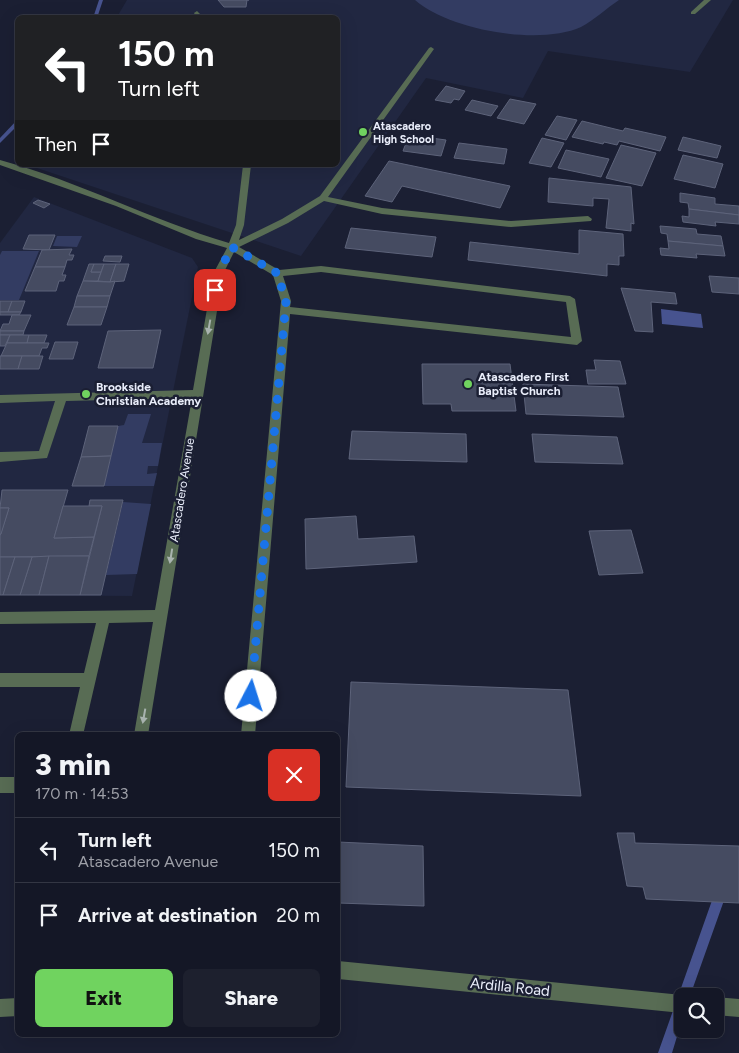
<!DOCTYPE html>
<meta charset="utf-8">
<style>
body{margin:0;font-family:Figtree,sans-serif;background:#1d202e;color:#f1f3f6;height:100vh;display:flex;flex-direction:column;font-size:19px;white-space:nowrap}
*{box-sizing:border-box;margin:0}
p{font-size:16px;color:#9d9fa7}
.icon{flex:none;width:28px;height:28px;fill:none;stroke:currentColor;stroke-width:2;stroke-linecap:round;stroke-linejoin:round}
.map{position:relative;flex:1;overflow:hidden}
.details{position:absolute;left:15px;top:732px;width:325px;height:305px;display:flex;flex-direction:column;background:#141726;border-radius:8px;box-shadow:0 5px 20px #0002,0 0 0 1px #333643}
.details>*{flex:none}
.banner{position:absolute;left:15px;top:15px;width:325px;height:152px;border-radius:8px;box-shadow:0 5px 20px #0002,0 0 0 1px #333643;background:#202124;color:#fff;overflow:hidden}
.tools{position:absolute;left:674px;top:988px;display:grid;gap:10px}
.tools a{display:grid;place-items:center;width:50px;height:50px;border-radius:8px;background:#141726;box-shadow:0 5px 20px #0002,0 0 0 1px #333643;font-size:25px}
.pin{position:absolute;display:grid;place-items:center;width:42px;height:42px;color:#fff;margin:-21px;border-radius:10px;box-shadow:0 2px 8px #0006}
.me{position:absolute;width:55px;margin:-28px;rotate:5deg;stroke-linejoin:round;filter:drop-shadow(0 0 4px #0008)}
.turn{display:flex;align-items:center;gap:18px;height:105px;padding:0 20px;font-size:22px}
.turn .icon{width:65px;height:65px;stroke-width:2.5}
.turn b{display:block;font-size:35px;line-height:42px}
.then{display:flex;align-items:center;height:48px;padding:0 20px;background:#0003;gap:10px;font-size:19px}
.round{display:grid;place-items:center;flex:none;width:52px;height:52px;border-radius:8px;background:#1d202e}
.head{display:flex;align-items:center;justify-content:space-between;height:85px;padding:0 20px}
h1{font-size:30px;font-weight:800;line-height:38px}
.cta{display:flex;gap:10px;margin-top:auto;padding:10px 20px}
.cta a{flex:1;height:58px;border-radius:8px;background:#70d35f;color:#111;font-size:20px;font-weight:800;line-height:58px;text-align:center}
.cta a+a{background:#1d202e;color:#f1f3f6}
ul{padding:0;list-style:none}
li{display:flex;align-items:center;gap:15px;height:65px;padding:0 20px;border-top:1px solid #333643}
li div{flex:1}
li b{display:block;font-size:19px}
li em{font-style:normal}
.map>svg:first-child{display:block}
.built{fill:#212741}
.green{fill:#333c62}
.forest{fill:#47538f}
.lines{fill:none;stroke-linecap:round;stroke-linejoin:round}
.stream{fill:#47538f;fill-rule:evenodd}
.building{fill:#454b61;stroke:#5d637a}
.minor{fill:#586c54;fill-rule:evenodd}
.oneway{fill:#a8b3af}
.route{stroke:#1a73e8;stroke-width:9;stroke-dasharray:0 16.2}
.poi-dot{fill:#70d35f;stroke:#1b1f33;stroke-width:2}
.labels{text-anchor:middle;stroke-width:5;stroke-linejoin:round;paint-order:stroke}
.far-poi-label{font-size:11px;font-weight:bold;fill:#e9edfa;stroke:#1b1f33;text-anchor:start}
.poi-label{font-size:12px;font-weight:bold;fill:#e9edfa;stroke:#1b1f33;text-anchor:start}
.street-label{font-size:12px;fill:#e9edfa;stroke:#1b1f33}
.near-street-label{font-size:15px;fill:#e9edfa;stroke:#1b1f33}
</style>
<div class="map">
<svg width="739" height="1053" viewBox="0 0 739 1053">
<rect width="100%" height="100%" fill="#1b1f33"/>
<g class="built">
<polygon points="127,0 733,0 690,72 548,51 523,98 426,78 301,256 28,165 338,165 338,18 117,17"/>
<polygon points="34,197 192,258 198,267 132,596 0,595 0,243"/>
</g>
<g class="green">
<path d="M415 0H619C607 8 594 20 581 27 539 46 449 30 415 0Z"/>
<polygon points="57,236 82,236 77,247 53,246"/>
<polygon points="2,251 39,251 19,300 0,300 0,255"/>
<polygon points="128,414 151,414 142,443 162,443 158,466 148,466 147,474 157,473 154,486 104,486 118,426 124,425"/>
<polygon points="123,502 151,504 137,574 106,575"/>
</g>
<polygon class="forest" points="661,309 701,314 703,328 662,324"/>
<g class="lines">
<g class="stream">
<polygon points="99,0 103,0 97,18 93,18"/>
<polygon points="18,119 18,125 0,143 0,138"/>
<polygon points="721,886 725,888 727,892 690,996 682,996 682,1020 672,1053 658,1053 715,892 717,888"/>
</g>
</g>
<g class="building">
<polygon points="218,0 249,0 247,0 246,7 224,7"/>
<polygon points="446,86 465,91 459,100 454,99 451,103 435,100"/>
<polygon points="510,99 536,104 524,124 497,118"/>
<polygon points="472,100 498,106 491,116 465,110"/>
<polygon points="557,116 577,120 566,140 545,135"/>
<polygon points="582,121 623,131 625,128 666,137 660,151 619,141 617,145 604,142 603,144 572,137"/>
<polygon points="409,135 446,140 441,156 403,151"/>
<polygon points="683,137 721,146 717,158 678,150"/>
<polygon points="542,138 564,143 551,167 529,163"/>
<polygon points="459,143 507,149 504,164 454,158"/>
<polygon points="621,145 656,153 642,186 606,178"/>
<polygon points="566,150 609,159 601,177 558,168"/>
<polygon points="683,155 723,164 715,188 674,179"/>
<polygon points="389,161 510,186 500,208 402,186 392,202 365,196"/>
<polygon points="549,178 631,187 634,224 631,223 631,231 606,228 609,199 593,198 593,206 548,202"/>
<polygon points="680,193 715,198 715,204 739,206 739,215 689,209 688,203 680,202"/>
<polygon points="38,200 50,204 44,208 33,203"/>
<polygon points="689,209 739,215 739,224 715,222 716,226 683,222 682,216 689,217"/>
<polygon points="660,226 696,229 697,234 721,236 723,246 668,241 667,234 661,233"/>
<polygon points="351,228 436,237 432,257 345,248"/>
<polygon points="579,230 623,234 624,256 619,256 619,265 607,264 607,276 468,260 470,242 579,254"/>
<polygon points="29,235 55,235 49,250 23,249"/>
<polygon points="668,241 723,246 725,256 696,254 697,258 661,255 660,248 669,249"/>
<polygon points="72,249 69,255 74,255 72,260 67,260 65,267 35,267 42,250"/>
<polygon points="105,256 122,256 120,262 103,261"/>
<polygon points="89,264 94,264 91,272 101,272 98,281 83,281"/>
<polygon points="94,264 104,264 101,272 91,272"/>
<polygon points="104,264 116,264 110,282 98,281"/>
<polygon points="116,264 129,264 124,281 110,282"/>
<polygon points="35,267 65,267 62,275 66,275 64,281 59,281 56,291 25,291"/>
<polygon points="709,276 739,278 739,294 712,292"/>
<polygon points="83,281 110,282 115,281 110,296 77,296"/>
<polygon points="621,288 675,293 677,304 651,302 653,332 635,331"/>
<polygon points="77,296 110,296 107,307 74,307"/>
<polygon points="0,301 12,301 8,312 0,312"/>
<polygon points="12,301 25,301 21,312 8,312"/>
<polygon points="74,307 107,307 101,325 67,325"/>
<polygon points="0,312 21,312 19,315 0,315"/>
<polygon points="12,315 31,315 24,331 0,331 3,324 9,324"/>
<polygon points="161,330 153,368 98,368 108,331"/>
<polygon points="24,331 23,335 0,335 0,331"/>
<polygon points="0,335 10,335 5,346 0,346"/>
<polygon points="10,335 29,335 27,343 7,343"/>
<polygon points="29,335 47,335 44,343 27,343"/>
<polygon points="55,342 78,342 73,359 49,359"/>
<polygon points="7,343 49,343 47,348 42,348 39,356 1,356"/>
<polygon points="0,356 22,356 18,369 0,369"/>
<polygon points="22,356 43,356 39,369 18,369"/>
<polygon points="594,360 620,361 626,384 588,384 586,370 596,370"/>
<polygon points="422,364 510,364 516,411 452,411 451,404 423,404"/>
<polygon points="523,384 618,387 624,417 526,414"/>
<polygon points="89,426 118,426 111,456 81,457"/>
<polygon points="352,431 466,434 467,462 349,459"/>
<polygon points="532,434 617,437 623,464 535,462"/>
<polygon points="111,456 104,486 72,486 81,457"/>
<polygon points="2,490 68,490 54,538 94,537 89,556 0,557 0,536 9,508 0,508"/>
<polygon points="90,500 123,500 101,595 80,595 102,506 89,506"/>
<polygon points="63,506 102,506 94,537 54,538"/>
<polygon points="0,508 9,508 1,534 0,534"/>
<polygon points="356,516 358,539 414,536 417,562 306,569 305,519"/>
<polygon points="631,530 643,573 599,575 589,531"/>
<polygon points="49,556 39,595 20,595 32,557"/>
<polygon points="49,556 89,556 80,595 39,595"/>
<polygon points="0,557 15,557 3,595 0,595"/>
<polygon points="15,557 32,557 20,595 3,595"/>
<polygon points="351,682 568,690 581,796 346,787"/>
<polygon points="617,833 634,833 635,843 739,846 739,903 646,899 643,887 627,886"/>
<polygon points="338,842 423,846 424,906 338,903"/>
</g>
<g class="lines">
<g class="minor">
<polygon points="704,0 711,0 695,14 691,14 691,12"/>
<polygon points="197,11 204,18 197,18 194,13"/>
<path d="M431 47 434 49 328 197 382 208 511 221 588 216 592 219 591 221 511 227 382 214 324 201 288 223 239 247 279 270 321 266 570 296 575 299 582 341 577 345 290 314 255 735H241L281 301 273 275 234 252 223 274 148 735H134L153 622 109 623 83 735H69L80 687H0V673H84L96 623 0 624V612L155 610 192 398 66 401 47 458 0 462V452L39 451 55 401 0 403V395L193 390 213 274 227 248 196 239 116 206 0 165V160C78 181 151 220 229 243L236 225 243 165H251L244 225 239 240 282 219 320 196 429 48ZM321 272 566 302 571 337 290 307 291 301 283 276Z"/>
<rect x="0" y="777" width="18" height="16"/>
<polygon points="338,961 682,995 685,996 682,996 682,1013 338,979"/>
<polygon points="715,997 739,999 739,1017 715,1015"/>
<polygon points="18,998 18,1016 0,1017 0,999"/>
</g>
</g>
<defs><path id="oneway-solid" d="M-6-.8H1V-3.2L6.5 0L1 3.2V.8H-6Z" transform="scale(1.25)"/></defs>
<g class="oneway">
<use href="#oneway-solid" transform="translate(209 327) rotate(100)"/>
<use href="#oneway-solid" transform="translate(171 556) rotate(99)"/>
<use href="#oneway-solid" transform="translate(144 716) rotate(100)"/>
</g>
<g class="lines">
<polyline class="route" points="215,290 218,274 232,247 277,273 286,301 251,696"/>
</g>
<g class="poi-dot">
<circle cx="363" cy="132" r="5"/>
<circle cx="468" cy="384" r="5"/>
<circle cx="86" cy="394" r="5"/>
</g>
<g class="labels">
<g class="far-poi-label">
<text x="373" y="130">Atascadero<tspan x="373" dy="13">High School</tspan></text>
</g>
<g class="poi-label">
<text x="478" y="381">Atascadero First<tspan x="478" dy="14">Baptist Church</tspan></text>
<text x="96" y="391">Brookside<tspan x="96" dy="14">Christian Academy</tspan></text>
</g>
<g class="street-label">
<text transform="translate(182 490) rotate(-81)" y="4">Atascadero Avenue</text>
</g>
<g class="near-street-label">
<text transform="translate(510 987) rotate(6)" y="5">Ardilla Road</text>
</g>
</g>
</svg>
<div class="tools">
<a><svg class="icon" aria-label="search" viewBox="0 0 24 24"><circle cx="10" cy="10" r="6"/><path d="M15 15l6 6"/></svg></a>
</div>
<div class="pin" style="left:215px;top:290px;background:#d93025"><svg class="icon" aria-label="arrive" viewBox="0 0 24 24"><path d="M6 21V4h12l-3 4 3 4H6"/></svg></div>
<svg class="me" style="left:251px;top:696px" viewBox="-20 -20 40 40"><circle r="19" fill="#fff"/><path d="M0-13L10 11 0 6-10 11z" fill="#1a73e8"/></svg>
<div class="banner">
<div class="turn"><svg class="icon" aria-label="left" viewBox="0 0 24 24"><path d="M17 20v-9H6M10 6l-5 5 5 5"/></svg><div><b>150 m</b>Turn left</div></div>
<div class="then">Then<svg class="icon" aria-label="arrive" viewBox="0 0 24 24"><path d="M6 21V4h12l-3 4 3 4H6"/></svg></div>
</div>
<section class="details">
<div class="head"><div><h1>3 min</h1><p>170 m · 14:53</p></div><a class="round" style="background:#d93025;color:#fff"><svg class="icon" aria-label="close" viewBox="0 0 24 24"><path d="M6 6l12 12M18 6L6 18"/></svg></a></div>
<ul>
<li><svg class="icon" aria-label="left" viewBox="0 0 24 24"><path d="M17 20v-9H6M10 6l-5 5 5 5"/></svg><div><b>Turn left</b><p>Atascadero Avenue</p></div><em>150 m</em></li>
<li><svg class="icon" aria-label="arrive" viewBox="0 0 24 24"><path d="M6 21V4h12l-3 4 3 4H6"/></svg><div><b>Arrive at destination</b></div><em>20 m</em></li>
</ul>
<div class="cta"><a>Exit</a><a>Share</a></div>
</section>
</div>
